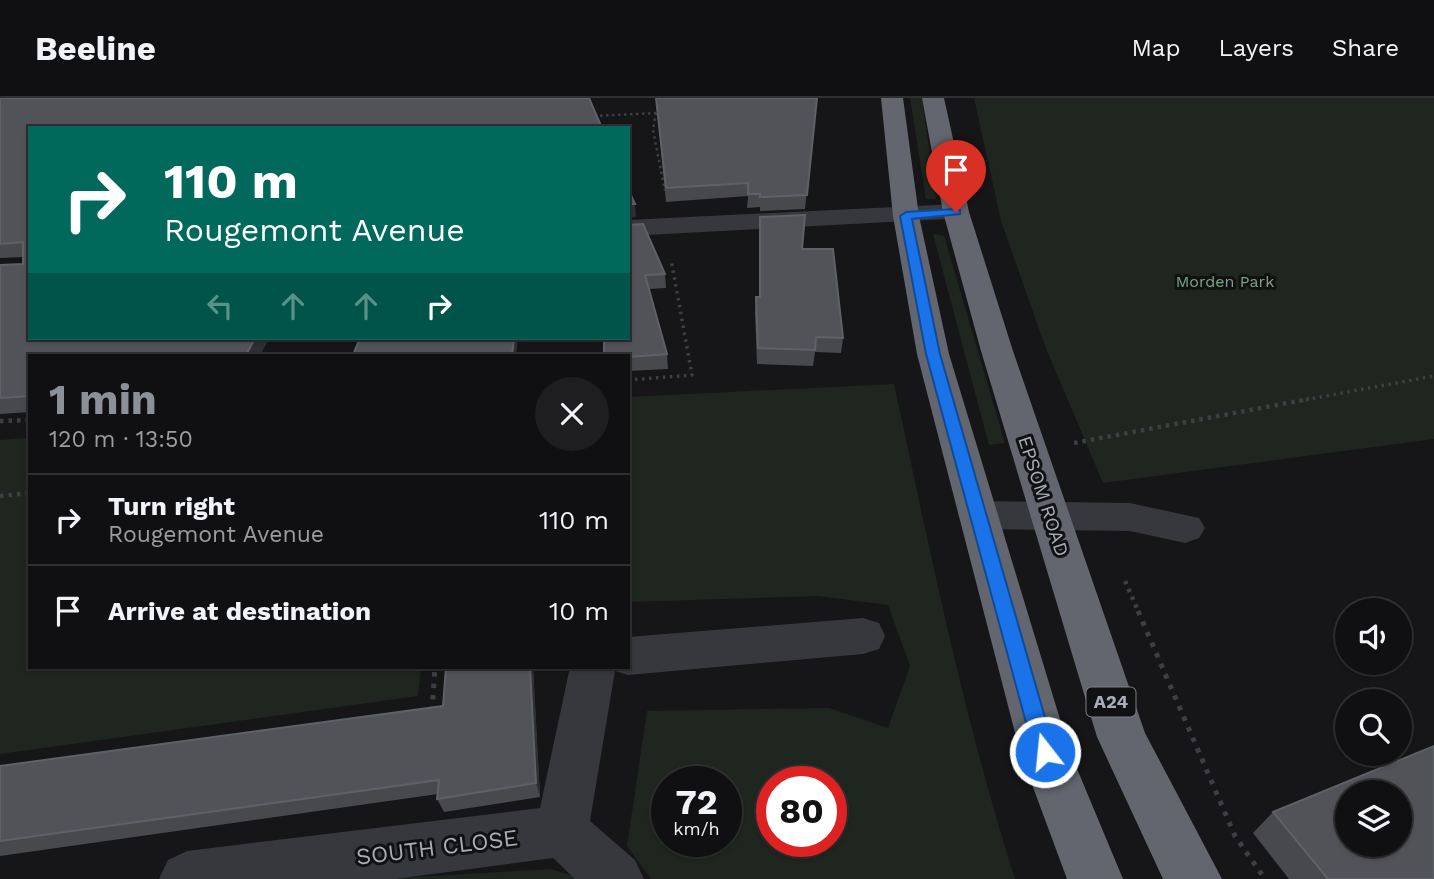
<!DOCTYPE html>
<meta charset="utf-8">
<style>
body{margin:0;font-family:"Work Sans",sans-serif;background:#1e1e20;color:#f1f3f6;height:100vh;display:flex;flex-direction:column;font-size:26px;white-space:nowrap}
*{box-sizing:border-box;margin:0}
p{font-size:23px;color:#9c9d9f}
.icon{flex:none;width:38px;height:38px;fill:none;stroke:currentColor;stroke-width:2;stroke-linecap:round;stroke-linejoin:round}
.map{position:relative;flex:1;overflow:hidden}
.side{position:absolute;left:28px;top:256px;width:602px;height:315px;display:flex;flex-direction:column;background:#101012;border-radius:0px;box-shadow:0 2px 5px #0004,0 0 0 2px #303032}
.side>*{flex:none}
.guide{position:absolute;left:28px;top:28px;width:602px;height:214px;border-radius:0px;box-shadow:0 2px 5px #0004,0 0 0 2px #303032;background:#00695c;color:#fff;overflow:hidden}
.tools{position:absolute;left:1335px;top:500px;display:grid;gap:14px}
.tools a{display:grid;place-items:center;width:77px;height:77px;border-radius:50%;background:#101012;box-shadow:0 2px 5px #0004,0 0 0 2px #303032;font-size:35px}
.speed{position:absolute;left:651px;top:668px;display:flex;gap:14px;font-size:35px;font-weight:700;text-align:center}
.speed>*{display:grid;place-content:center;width:91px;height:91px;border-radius:50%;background:#101012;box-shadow:0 2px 5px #0004,0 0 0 2px #303032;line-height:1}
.speed small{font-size:18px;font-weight:400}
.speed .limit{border:10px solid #d22;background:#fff;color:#111}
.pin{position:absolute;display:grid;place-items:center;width:60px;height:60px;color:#fff;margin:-72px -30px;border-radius:50% 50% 50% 0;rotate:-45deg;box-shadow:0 0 7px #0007}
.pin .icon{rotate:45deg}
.me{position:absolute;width:77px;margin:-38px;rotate:344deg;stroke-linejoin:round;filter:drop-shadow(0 0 5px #0008)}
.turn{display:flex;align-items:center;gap:24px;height:147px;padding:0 21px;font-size:32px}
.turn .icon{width:91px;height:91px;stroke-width:2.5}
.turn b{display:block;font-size:49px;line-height:60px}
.lanes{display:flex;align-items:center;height:66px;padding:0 21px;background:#0003;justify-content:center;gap:35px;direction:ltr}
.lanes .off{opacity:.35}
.round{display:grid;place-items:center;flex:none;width:74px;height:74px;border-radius:37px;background:#1e1e20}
.overview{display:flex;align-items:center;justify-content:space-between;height:119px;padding:0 21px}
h1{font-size:42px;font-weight:700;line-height:52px;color:#8c9099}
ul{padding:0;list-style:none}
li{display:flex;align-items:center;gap:21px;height:91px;padding:0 21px;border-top:2px solid #303032}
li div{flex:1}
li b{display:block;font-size:26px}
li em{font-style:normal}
header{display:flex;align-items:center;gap:42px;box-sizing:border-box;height:98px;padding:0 35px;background:#101012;border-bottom:2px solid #303032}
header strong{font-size:33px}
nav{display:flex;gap:38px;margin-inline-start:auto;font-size:24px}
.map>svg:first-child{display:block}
.green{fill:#1e261f;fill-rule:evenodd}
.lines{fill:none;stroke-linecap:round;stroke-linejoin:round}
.path-far3{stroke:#3d3f44;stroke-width:2.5;stroke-dasharray:2.5 3.5;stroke-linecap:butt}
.path-far2{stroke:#3d3f44;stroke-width:3.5;stroke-dasharray:2.5 4.5;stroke-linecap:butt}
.path-far1{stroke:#3d3f44;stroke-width:4.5;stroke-dasharray:3.5 5;stroke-linecap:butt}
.path{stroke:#3d3f44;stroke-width:5;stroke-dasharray:4.5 7;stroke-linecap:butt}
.minor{fill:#37383d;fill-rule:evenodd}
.highway{fill:#63666e;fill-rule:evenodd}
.wall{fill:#47494d}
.shaded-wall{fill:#2f3033}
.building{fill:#525359;stroke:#5f6168;stroke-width:2;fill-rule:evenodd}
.route{fill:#1a73e8;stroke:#114b97;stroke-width:2}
.labels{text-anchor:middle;stroke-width:6;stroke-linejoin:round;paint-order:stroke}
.far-park-label{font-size:16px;fill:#7fa381;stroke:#111113}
.shield{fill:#111113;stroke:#7b7e86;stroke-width:2}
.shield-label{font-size:18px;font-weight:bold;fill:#a8adb8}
.street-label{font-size:19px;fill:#a8adb8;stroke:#111113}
.near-street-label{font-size:23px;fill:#a8adb8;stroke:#111113}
</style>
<header>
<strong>Beeline</strong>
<nav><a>Map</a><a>Layers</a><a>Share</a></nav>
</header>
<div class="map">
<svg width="1434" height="781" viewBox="0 0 1434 781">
<rect width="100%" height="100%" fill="#161618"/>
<g class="green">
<polygon points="910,0 922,0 936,101 926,101"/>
<polygon points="974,0 1434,0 1434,341 1103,385 1045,248 1001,123"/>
<polygon points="933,136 944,138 1005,345 989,347"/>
<path d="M894 286C930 452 963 618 1015 781H651L627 748 647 613 829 610 888 630 910 568 888 507 818 498 628 504V299ZM667 684H726V744H667ZM772 684H831V744H772Z"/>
<polygon points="30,340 30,569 421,569 418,598 0,656 0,342"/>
<polygon points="551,771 583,781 380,781"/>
</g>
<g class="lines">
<g class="path-far3">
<polyline points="662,13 656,15 653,32 665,93"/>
<polyline points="594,18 656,15"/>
</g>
<g class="path-far2">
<polyline points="628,282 692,277 671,161"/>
<polyline points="1299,303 1434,278"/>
</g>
<g class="path-far1">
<polyline points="0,323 30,322"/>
<polyline points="1074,345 1309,301"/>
<polyline points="0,398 30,395"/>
<polyline points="1125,483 1139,515"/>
</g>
<g class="path">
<polyline points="1138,513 1235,738 1265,781"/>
<polyline points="432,613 435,569"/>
</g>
<g class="minor">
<polygon points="956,106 965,108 969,114 965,120 628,138 628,122"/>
<polygon points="978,403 1130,405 1199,420 1205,430 1199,440 1185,445 1130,433 978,431 964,427 958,417 964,407"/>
<polygon points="863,520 879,525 885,538 879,551 863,556 628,577 615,573 590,723 635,762 644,781 575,781 553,760 395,781 159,781 168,762 187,753 540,710 570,569 628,569 628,539"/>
</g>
<g class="highway">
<polygon points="881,0 903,0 919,118 949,256 1070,654 1123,781 1067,781 1020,654 917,256 893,118"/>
<polygon points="922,0 944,0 969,114 1013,253 1145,635 1222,781 1163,781 1097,639 981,253 943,114"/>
</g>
</g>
<g class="wall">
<polygon points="0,0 589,0 30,240 269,240 260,257 30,257 30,314 0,316 0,167 23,166 23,159 0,160"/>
<polygon points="656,0 817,0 805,111 760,113 760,109 747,110 748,98 666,104"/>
<polygon points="628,127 665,176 666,190 649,191 667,256 668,271 628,273"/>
<polygon points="802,151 843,240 841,255 815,254 813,268 757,266 755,214 756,199 759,199"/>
<polygon points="533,569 540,699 444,714 437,701 438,696 0,758 0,668 443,608"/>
<polygon points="1273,714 1434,781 1289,781 1253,735"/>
</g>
<g class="shaded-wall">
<polygon points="628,106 635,106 636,119 628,120"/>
<polygon points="255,240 269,240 260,257 246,257"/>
<polygon points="514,240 518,240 516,257 512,257"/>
<polygon points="530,569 533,569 540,699 536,685"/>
</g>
<g class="building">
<polygon points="0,0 589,0 602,30 30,30 30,240 255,240 246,257 30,257 30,298 0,300 0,167 23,166 23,144 0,146"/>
<polygon points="656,0 817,0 807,97 760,99 760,96 748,96 748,85 666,90"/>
<polygon points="628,91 635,106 628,106"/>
<polygon points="805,117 802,151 833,151 843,240 816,239 815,252 758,250 756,199 760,199 760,119"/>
<polygon points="643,126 665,176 645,177 667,256 628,259 628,257 604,257 604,240 628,240 628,127"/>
<polygon points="360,240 514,240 512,257 353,257"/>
<polygon points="446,569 530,569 536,685 437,701 439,682 0,743 0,668 443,608"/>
<path d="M1434 648V781H1328L1273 714ZM1348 695H1400V747H1348Z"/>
</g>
<polygon class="route" points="956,111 960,112 960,116 912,121 940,256 1055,654 1052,660 1045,663 1037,660 1034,654 926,256 900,118 906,114"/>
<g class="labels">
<g class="far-park-label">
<text x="1225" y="189">Morden Park</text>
</g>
<rect class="shield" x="1086.5" y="589.5" width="49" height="29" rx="5"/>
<g class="shield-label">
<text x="1111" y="610">A24</text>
</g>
<g class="street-label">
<text transform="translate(1044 398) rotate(72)" y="7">EPSOM ROAD</text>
</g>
<g class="near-street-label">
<text transform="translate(437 749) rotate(-7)" y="8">SOUTH CLOSE</text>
</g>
</g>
</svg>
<div class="tools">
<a><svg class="icon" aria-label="sound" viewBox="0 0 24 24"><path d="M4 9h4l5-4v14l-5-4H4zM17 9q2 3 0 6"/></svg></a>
<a><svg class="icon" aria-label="search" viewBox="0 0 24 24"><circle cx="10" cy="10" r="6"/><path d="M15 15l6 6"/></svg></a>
<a><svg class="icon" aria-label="layers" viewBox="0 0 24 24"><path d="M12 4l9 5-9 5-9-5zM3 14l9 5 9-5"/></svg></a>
</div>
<div class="speed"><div>72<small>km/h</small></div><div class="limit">80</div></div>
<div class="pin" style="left:956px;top:114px;background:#d93025"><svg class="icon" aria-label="arrive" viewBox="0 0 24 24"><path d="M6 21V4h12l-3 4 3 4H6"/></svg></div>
<svg class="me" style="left:1045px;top:654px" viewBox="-20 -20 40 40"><circle r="17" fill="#1a73e8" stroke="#fff" stroke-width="3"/><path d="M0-11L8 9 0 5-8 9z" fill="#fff"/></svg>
<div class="guide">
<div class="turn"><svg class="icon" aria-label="right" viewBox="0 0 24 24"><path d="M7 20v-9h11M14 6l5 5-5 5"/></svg><div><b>110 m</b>Rougemont Avenue</div></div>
<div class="lanes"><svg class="icon off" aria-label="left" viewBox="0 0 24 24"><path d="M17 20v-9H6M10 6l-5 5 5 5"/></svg><svg class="icon off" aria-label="ahead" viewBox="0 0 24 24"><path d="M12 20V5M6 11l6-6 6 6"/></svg><svg class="icon off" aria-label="ahead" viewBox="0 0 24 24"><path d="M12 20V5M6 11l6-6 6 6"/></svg><svg class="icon" aria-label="right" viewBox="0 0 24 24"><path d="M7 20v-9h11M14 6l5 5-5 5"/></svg></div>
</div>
<section class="side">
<div class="overview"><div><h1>1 min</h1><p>120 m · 13:50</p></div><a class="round"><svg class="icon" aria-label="close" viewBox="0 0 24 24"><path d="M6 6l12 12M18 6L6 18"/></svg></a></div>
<ul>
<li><svg class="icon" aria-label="right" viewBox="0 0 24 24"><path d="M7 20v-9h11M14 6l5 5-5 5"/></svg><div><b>Turn right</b><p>Rougemont Avenue</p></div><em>110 m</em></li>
<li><svg class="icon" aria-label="arrive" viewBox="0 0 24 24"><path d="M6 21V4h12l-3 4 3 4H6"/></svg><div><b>Arrive at destination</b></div><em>10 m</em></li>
</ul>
</section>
</div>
